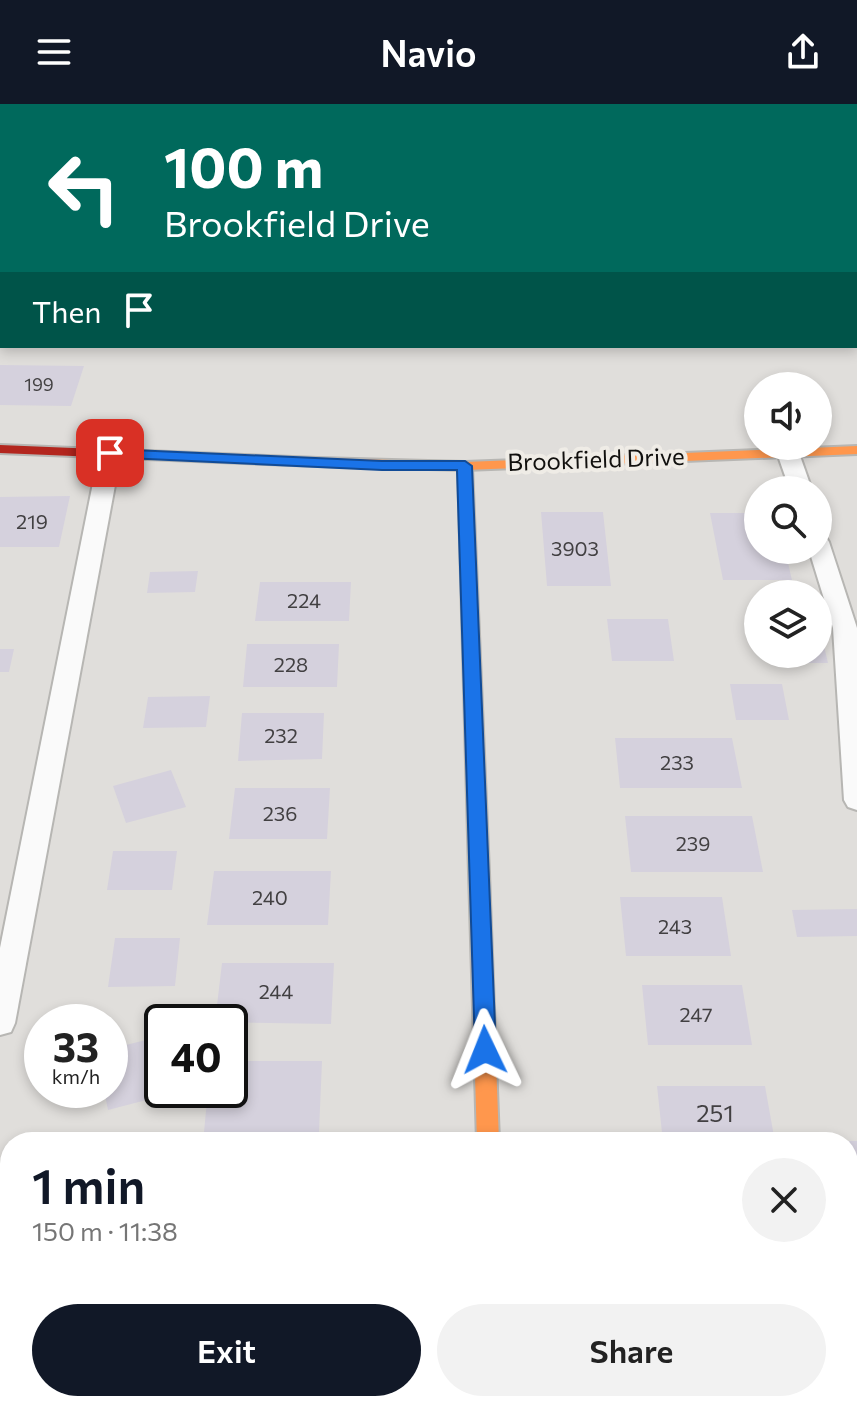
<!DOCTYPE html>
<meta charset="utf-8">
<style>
body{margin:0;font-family:Commissioner,sans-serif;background:#f2f2f2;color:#222;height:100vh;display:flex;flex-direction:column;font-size:30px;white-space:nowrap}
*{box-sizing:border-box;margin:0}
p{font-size:26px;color:#767676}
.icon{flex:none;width:44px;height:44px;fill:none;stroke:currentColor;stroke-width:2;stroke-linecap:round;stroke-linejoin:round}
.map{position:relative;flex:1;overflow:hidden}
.details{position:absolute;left:0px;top:1028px;width:858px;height:280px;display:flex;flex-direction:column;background:#fff;border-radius:32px 32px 0 0;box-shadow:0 4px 12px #0003}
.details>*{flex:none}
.hud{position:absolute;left:0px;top:0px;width:858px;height:244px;box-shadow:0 4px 12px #0003;background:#00695c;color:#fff;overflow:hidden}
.controls{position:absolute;left:744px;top:268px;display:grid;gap:16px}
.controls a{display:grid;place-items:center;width:88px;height:88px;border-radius:50%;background:#fff;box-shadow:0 4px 12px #0003;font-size:40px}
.speed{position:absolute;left:24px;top:900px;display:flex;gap:16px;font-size:40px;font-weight:700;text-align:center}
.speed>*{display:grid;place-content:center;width:104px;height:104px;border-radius:50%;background:#fff;box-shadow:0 4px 12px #0003;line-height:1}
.speed small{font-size:20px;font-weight:400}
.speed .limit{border:4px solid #111;border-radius:12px;background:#fff;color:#111}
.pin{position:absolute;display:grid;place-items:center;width:68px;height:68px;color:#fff;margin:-34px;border-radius:16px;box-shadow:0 4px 12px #0006}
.me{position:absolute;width:88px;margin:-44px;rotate:358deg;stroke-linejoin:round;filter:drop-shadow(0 0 6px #0008)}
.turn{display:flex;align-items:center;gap:28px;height:168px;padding:0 32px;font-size:36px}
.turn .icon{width:104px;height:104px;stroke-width:2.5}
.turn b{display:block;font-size:56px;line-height:68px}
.then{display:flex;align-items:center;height:76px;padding:0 32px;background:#0003;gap:16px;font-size:30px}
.round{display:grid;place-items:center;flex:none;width:84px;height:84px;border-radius:42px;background:#f2f2f2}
.headline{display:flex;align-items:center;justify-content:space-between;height:136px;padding:0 32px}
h1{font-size:48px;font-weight:600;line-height:60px;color:#111827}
.primary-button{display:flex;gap:16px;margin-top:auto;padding:16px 32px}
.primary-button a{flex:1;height:92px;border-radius:48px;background:#111827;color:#fff;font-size:32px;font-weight:600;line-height:92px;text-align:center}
.primary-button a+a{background:#f2f2f2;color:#222}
header{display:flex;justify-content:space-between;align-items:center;height:104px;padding:0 32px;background:#111827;color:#fff;font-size:36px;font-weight:600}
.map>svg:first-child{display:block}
.building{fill:#d5d1dd}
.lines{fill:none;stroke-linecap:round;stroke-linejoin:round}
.lane-casing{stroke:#b7b6b3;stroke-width:4}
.street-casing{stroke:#b7b6b3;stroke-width:4}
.fast-casing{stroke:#b7b6b3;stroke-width:4}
.slow-casing{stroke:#b7b6b3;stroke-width:4}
.jam-casing{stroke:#b7b6b3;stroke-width:4}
.lane{fill:#fafafa;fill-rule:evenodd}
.street{fill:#fafafa;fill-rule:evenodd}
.fast{fill:#63d668;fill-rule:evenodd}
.slow{fill:#ff974d;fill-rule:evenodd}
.jam{fill:#b3261e;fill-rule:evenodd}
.route{fill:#1a73e8;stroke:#114b97;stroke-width:2}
.labels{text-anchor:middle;stroke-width:8;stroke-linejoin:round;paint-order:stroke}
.far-number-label{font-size:18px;fill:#424042}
.number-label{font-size:20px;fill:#424042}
.street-label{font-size:24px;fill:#11100e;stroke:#efece6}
.near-number-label{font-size:24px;fill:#424042}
</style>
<header><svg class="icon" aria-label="menu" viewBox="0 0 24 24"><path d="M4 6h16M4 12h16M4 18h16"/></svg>Navio<svg class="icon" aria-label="share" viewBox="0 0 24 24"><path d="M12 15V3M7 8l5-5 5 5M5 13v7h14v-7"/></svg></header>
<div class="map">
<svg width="857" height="1308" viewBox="0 0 857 1308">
<rect width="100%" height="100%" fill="#e0dedb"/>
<g class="building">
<polygon points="0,261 84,262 71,302 0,301"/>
<polygon points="70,392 59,443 0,443 0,393"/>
<polygon points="541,408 603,408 611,482 547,482"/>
<polygon points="710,409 758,409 758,446 785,446 792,476 723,476"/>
<polygon points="198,467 195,488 147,489 150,468"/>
<polygon points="260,478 351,478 349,517 255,517"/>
<polygon points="607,515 668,515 674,557 612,557"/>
<polygon points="818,529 821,529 828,559 770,559 768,550 818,550"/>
<polygon points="247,540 339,540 337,583 243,583"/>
<polygon points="0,545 14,545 9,568 0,568"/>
<polygon points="730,580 782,580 789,616 736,616"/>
<polygon points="210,592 206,623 143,624 148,593"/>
<polygon points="242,609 324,609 322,655 238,657"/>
<polygon points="615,634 732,634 742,684 620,684"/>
<polygon points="171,666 186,703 126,719 113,682"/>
<polygon points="235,684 330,684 327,735 229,735"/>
<polygon points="625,712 752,712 763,768 631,768"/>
<polygon points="113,747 177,747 172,786 107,786"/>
<polygon points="214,767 331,767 328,821 207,821"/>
<polygon points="620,793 722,793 731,852 626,852"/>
<polygon points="857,805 857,832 797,833 792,806"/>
<polygon points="115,834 180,834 175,882 108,883"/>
<polygon points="222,859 334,859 331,920 215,918"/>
<polygon points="642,881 742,881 752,941 648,941"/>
<polygon points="162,932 162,986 181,987 108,1006 104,986 110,986 110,945"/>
<polygon points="230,957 322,957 319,1028 204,1028 208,986 230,986"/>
<polygon points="657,982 765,982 775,1038 663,1038"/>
<polygon points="848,1037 857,1037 857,1076 848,1077"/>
<polygon points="848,1276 857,1276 857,1308 835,1308 833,1298 848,1298"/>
<polygon points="178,1298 295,1298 294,1308 177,1308"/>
</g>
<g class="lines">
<defs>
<g id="lane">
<polygon points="110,343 121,349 15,919 11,928 0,931 0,844 99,349"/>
<polygon points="788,343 799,349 812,386 790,386 777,349"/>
<polygon points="818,431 826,433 829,438 857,524 857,706 848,703 844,696 833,524 809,446 818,446"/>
</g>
<polygon id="street" points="467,1298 527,1298 528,1308 468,1308"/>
<polygon id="fast" points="465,358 472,362 489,769 486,774 472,774 469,769 458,362"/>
<g id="slow">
<polygon points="857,342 857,350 465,366 318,362 311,358 318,354 465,358"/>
<polygon points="479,762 486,764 489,769 499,1038 477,1038 469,769 472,764"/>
</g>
<polygon id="jam" points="0,341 318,354 325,358 318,362 0,349"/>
</defs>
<use href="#lane" class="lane-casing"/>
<use href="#street" class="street-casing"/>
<use href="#fast" class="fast-casing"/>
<use href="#slow" class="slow-casing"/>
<use href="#jam" class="jam-casing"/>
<use href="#lane" class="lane"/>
<use href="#street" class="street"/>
<use href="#fast" class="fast"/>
<use href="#slow" class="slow"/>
<use href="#jam" class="jam"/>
</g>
<polygon class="route" points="110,345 382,357 465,357 472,362 496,946 493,952 485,955 478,952 475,946 457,366 382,366 105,353 103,349"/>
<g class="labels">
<g class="far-number-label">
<text x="39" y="287">199</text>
</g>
<g class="number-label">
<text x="32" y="425">219</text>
<text x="575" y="452">3903</text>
<text x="304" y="504">224</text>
<text x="291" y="568">228</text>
<text x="281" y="639">232</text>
<text x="677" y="666">233</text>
<text x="280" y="717">236</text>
<text x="693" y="747">239</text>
<text x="270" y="801">240</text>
<text x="675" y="830">243</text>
<text x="276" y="895">244</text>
<text x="696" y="918">247</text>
</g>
<g class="street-label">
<text transform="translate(596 356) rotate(-2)" y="8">Brookfield Drive</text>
</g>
<g class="near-number-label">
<text x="715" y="1018">251</text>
</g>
</g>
</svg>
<div class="controls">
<a><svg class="icon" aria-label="sound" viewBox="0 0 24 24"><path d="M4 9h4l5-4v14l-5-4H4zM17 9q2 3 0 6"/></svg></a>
<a><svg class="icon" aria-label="search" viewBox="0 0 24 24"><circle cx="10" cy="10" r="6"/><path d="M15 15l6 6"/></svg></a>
<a><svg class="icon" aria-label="layers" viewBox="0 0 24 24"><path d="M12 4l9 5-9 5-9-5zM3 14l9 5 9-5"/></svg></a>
</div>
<div class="speed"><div>33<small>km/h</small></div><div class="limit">40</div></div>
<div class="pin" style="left:110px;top:349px;background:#d93025"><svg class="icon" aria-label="arrive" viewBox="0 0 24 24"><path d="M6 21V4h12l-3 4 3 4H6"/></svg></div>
<svg class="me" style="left:485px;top:946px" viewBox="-20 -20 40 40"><path d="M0-17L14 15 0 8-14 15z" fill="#1a73e8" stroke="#fff" stroke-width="4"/></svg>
<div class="hud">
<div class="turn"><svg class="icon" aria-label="left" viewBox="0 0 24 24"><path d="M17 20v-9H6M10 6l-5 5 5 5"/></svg><div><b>100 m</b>Brookfield Drive</div></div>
<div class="then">Then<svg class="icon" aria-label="arrive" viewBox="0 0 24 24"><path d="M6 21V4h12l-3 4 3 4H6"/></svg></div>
</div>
<section class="details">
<div class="headline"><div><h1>1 min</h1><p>150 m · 11:38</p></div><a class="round"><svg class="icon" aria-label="close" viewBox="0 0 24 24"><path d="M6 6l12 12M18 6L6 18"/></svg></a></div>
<div class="primary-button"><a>Exit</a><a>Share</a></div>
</section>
</div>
